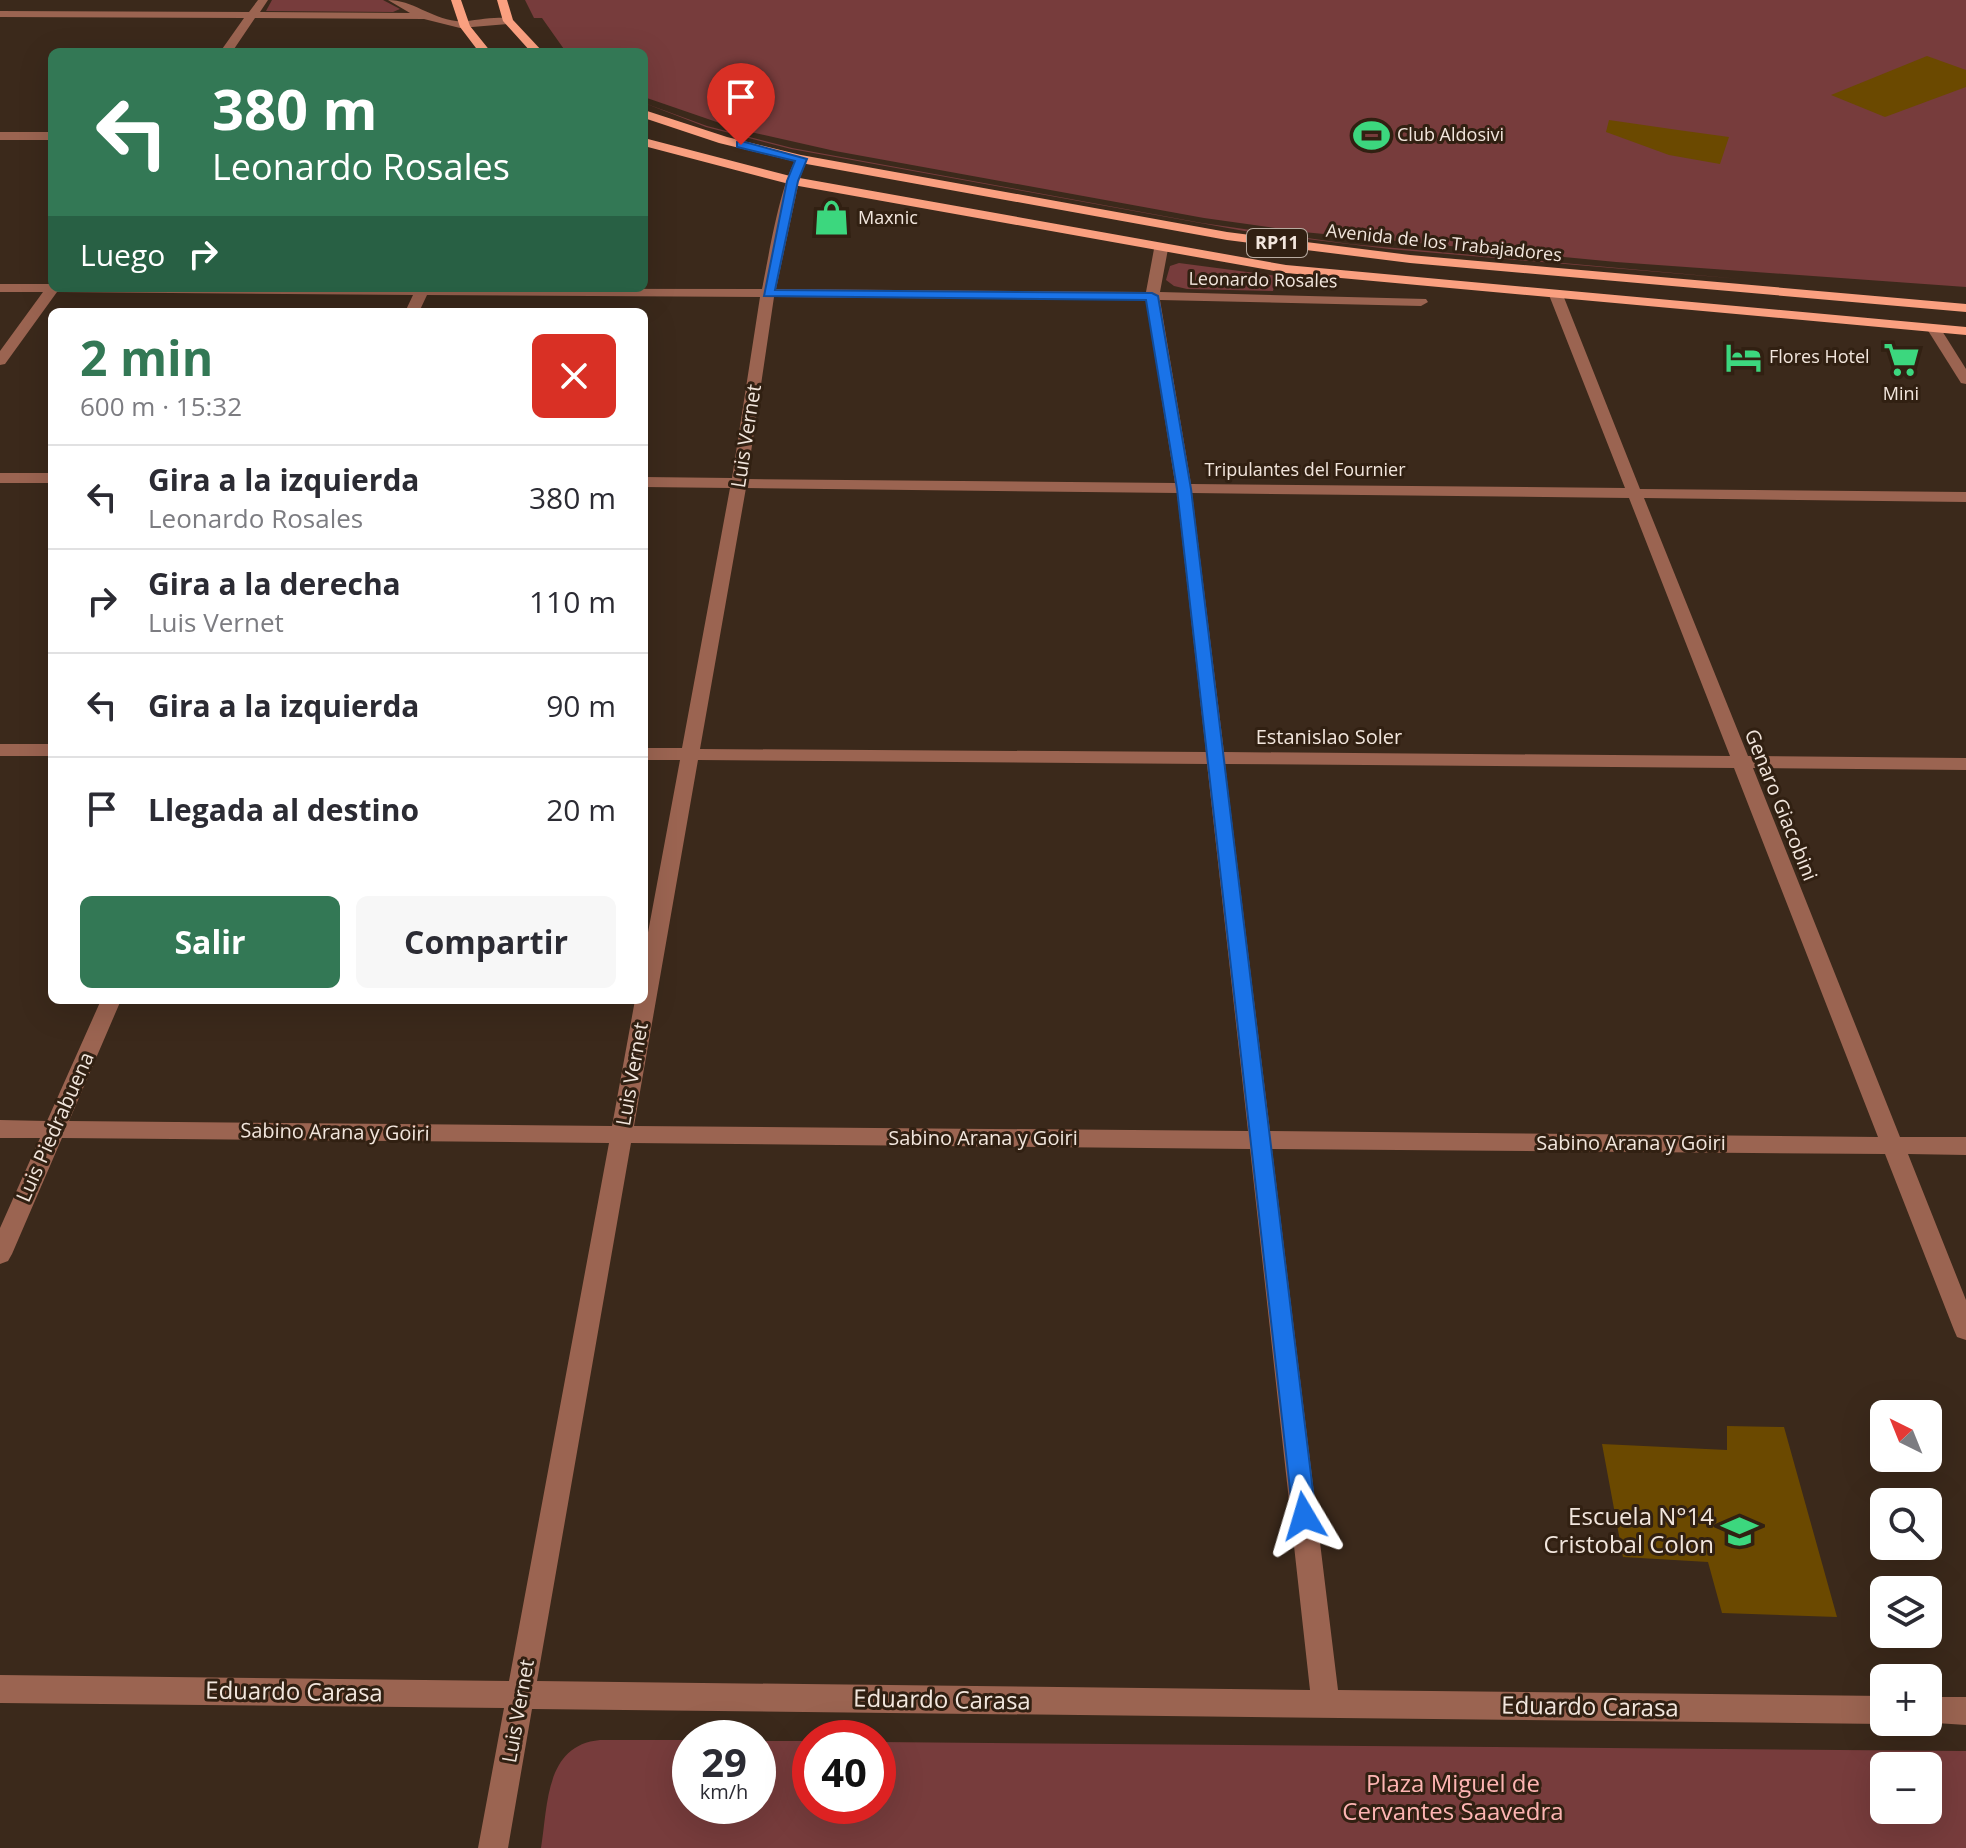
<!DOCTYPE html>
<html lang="es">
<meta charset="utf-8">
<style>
body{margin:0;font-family:"Open Sans",sans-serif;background:#f7f7f7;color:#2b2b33;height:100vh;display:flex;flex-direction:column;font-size:30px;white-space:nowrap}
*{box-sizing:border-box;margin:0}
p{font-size:26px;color:#7c7c81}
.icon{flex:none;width:44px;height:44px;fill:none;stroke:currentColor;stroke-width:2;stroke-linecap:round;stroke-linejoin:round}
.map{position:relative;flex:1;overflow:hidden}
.details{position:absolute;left:48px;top:308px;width:600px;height:696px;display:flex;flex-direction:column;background:#fff;border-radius:12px;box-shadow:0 8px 32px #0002}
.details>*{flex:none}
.banner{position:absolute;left:48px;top:48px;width:600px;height:244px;border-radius:12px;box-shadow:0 8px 32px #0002;background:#337855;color:#fff;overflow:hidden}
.needle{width:52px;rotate:317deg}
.tools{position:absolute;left:1870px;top:1400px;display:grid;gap:16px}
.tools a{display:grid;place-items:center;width:72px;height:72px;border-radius:12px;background:#fff;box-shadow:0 8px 32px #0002;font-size:40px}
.speed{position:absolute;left:672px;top:1720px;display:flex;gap:16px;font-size:40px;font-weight:700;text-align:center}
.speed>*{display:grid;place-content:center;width:104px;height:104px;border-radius:50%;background:#fff;box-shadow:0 8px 32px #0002;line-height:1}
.speed small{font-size:20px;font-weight:400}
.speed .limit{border:12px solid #d22;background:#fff;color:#111}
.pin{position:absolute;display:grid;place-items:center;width:68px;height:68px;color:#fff;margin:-82px -34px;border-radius:50% 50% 50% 0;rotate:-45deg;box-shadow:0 0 8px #0007}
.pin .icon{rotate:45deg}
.me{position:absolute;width:88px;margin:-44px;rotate:353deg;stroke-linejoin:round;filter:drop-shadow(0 0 6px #0008)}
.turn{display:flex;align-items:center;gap:28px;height:168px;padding:0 32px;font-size:36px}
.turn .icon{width:104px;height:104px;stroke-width:2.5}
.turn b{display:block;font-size:56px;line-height:68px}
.then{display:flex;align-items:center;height:76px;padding:0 32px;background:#0003;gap:16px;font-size:30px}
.round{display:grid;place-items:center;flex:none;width:84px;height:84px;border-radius:12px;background:#f7f7f7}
.overview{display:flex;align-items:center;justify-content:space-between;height:136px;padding:0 32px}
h1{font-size:48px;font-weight:700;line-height:60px;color:#337855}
.cta{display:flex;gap:16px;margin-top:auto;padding:16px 32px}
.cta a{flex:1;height:92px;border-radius:12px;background:#337855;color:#fff;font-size:32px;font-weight:700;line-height:92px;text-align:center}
.cta a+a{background:#f7f7f7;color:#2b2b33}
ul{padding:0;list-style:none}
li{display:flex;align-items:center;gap:24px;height:104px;padding:0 32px;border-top:2px solid #e1e1e2}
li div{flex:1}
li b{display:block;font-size:30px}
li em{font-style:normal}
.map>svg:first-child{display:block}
.green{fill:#773c3c;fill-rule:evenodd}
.building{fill:#6b4900}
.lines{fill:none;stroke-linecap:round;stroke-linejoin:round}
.minor{fill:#9b6451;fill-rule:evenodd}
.major{fill:#faa080;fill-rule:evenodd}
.route{fill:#1a73e8;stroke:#114b97;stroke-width:2}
.labels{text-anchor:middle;stroke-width:6;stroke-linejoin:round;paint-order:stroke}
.far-poi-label{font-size:18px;fill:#f2e6dd;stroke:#312012;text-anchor:start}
.shield{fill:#312012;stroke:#b8aba0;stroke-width:2}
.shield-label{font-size:18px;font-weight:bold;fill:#f2e6dd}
.far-street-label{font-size:18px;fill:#f2e6dd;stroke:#312012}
.street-label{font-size:20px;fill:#f2e6dd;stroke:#312012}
.near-poi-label{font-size:24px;fill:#f2e6dd;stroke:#312012;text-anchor:end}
.near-street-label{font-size:24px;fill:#f2e6dd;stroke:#312012}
.near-park-label{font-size:24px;fill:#feb5b3;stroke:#312012}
</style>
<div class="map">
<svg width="1966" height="1848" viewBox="0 0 1966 1848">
<rect width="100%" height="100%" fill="#3b291b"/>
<g class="green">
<polygon points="272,0 383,0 400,9 393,12 266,11"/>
<polygon points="525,0 1966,0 1966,287 1616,262 1303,232 1204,218 835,151 737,129 644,97 644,52 566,52 542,18 534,18"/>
<polygon points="644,103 707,126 792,148 1202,223 1350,244 1741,279 1389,249 1250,232 791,149 706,127"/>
<polygon points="1179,263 1332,283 1330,287 1275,282 1273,291 1187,289 1174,286 1166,280 1170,266"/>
<path d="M600 1740H690V1806H758V1741H810V1806H878V1742L1966 1751V1848H541C548 1805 545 1745 600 1740ZM1884 1766H1928V1810H1884Z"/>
</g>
<g class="building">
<polygon points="1927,56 1966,70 1966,87 1885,117 1831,95"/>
<polygon points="1609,120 1678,130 1729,137 1720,164 1669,155 1606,132"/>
<polygon points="1727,1426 1784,1427 1837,1617 1722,1613 1708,1562 1623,1557 1602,1444 1727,1450"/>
</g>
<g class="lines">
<g class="minor">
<path d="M258 0H268L260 12 410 13 388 0C412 0 431 18 456 21 472 23 501 13 513 21L508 24 460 28 424 19 255 18 232 52H220L244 18 0 17V11L249 12Z"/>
<rect x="0" y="132" width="52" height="8"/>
<path d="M801 155 807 159 799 181 776 289 1146 292 1154 249 1161 245 1168 249 1160 292 1426 299 1428 302 1421 306 1160 300 1191 484 1625 488 1549 295 1556 291 1563 295 1640 489 1966 492V502L1644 498 1748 756 1966 758V770L1753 768 1900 1137H1966V1155L1908 1154 1966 1300V1340L1957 1337 1954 1330 1885 1154 1272 1149 1338 1690 1884 1696V1722H1888L1884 1724 532 1709 508 1848H478L504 1708 0 1703V1675L509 1681 609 1143 62 1138 12 1254 8 1261 0 1264V1228L40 1138H0V1120L47 1121 101 1000H121L69 1121 612 1126 635 1000H644V954L680 760H644V748H682L730 488 644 487V477L732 478 760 297 427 295 419 312H405L413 295 57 292 5 364 0 365V351L43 292H0V284H52V288L762 289C767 266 783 164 801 155ZM774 297 1146 300 1175 483 747 479ZM746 488 1177 493 1206 752 700 749ZM1192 493 1629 498 1730 756 1224 752ZM698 760 1207 764 1248 1131 634 1126ZM1225 764 1734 768 1878 1137 1270 1131ZM631 1143 1250 1149 1310 1690 537 1681Z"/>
<polygon points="1934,325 1939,326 1966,369 1966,384 1961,383 1927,329"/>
<rect x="0" y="473" width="52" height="10"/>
<rect x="0" y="744" width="52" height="12"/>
<polygon points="1928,1697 1966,1697 1966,1725 1921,1722 1928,1722"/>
</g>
<g class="major">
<polygon points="451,0 461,0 470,26 491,52 479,52 460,27"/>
<polygon points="497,0 507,0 513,20 543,52 531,52 503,21"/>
<polygon points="644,110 727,137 801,155 1227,232 1410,255 1966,304 1966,312 1410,263 1227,240 801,163 719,143 644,118"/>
<polygon points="644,138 794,177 1286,265 1966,327 1966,335 1286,273 793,185 644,146"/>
</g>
</g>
<polygon class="route" points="741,141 807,159 798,181 775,290 1152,293 1158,296 1191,489 1316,1516 1313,1523 1304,1527 1296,1523 1293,1516 1177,489 1146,300 764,296 787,181 795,161 737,147 737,142"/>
<defs>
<symbol id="stadium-bare" viewBox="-9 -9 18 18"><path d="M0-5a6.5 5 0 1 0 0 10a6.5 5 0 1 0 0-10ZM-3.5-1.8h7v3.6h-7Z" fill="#3cd77e" stroke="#312012" stroke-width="2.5" paint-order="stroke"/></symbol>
<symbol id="shop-bare" viewBox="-9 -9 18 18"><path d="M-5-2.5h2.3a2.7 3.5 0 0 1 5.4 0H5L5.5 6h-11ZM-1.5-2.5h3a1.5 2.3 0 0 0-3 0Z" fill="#3cd77e" stroke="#312012" stroke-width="2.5" paint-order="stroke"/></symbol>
<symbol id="hotel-bare" viewBox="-9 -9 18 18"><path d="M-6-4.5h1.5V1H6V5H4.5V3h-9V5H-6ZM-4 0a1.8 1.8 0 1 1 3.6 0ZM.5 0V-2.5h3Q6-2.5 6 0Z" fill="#3cd77e" stroke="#312012" stroke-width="2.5" paint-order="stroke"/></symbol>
<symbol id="supermarket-bare" viewBox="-9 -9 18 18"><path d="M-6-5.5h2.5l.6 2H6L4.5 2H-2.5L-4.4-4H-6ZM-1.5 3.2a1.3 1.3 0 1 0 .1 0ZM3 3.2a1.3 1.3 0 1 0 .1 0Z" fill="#3cd77e" stroke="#312012" stroke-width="2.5" paint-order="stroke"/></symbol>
<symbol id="school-bare" viewBox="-9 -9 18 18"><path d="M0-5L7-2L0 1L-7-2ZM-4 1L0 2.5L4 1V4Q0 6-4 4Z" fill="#3cd77e" stroke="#312012" stroke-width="2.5" paint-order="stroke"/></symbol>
</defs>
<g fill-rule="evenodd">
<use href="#stadium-bare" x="1346" y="110" width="51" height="51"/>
<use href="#shop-bare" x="806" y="192" width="51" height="51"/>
<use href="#hotel-bare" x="1718" y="332" width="51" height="51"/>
<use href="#supermarket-bare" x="1876" y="334" width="51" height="51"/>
<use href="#school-bare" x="1714" y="1506" width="51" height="51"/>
</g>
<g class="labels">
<g class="far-poi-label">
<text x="1397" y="141">Club Aldosivi</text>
<text x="858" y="224">Maxnic</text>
<text x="1769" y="363">Flores Hotel</text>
<text x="1901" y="400" text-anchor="middle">Mini</text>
</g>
<rect class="shield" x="1247" y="229" width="60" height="28" rx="6"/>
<g class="shield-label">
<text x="1277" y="249">RP11</text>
</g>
<g class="far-street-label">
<text transform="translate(1444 243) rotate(6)" y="6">Avenida de los Trabajadores</text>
<text transform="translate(1263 280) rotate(1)" y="6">Leonardo Rosales</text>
<text x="1305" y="476">Tripulantes del Fournier</text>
</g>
<g class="street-label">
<text transform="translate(746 436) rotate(-81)" y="7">Luis Vernet</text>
<text x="1329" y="744">Estanislao Soler</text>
<text transform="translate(1781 805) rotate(68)" y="7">Genaro Giacobini</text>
<text transform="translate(632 1074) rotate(-80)" y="7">Luis Vernet</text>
<text transform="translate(55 1127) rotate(-66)" y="7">Luis Piedrabuena</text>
<text transform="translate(335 1132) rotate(1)" y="7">Sabino Arana y Goiri</text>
<text x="983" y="1145">Sabino Arana y Goiri</text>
<text x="1631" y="1150">Sabino Arana y Goiri</text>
<text transform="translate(518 1711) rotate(-80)" y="7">Luis Vernet</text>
</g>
<g class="near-poi-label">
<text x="1714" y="1525">Escuela N°14<tspan x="1714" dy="28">Cristobal Colon</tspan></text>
</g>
<g class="near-street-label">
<text transform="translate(294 1692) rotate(1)" y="8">Eduardo Carasa</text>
<text transform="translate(942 1700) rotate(1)" y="8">Eduardo Carasa</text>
<text transform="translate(1590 1707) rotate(1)" y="8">Eduardo Carasa</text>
</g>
<g class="near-park-label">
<text x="1453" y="1792">Plaza Miguel de<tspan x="1453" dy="28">Cervantes Saavedra</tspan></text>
</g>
</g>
</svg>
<div class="tools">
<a><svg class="needle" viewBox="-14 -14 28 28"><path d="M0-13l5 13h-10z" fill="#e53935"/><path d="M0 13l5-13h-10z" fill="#7c7c81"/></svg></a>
<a><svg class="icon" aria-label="search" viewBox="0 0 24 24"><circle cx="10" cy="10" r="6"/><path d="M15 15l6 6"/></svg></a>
<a><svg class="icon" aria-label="layers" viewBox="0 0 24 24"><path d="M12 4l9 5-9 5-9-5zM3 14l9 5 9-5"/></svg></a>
<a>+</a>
<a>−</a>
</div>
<div class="speed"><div>29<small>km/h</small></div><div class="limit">40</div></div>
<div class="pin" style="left:741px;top:145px;background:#d93025"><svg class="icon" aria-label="arrive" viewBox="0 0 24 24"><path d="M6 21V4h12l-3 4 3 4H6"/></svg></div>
<svg class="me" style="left:1304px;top:1516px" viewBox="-20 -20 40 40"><path d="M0-17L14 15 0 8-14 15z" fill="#1a73e8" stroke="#fff" stroke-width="4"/></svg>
<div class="banner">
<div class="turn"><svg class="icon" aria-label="left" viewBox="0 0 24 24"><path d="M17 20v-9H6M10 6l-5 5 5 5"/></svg><div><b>380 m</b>Leonardo Rosales</div></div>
<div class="then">Luego<svg class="icon" aria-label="right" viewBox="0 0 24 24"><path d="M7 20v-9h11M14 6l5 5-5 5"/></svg></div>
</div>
<section class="details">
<div class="overview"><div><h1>2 min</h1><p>600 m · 15:32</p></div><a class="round" style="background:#d93025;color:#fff"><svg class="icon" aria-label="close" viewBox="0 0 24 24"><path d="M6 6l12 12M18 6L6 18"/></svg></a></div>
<ul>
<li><svg class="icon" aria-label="left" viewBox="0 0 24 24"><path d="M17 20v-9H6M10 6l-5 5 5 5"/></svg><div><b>Gira a la izquierda</b><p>Leonardo Rosales</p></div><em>380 m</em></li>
<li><svg class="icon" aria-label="right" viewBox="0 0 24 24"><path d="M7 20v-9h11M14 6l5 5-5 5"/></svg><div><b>Gira a la derecha</b><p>Luis Vernet</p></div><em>110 m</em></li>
<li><svg class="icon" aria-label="left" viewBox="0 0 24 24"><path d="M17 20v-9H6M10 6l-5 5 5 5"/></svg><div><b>Gira a la izquierda</b></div><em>90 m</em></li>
<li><svg class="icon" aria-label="arrive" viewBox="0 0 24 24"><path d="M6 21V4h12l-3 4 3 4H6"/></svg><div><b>Llegada al destino</b></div><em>20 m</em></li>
</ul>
<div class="cta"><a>Salir</a><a>Compartir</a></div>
</section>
</div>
